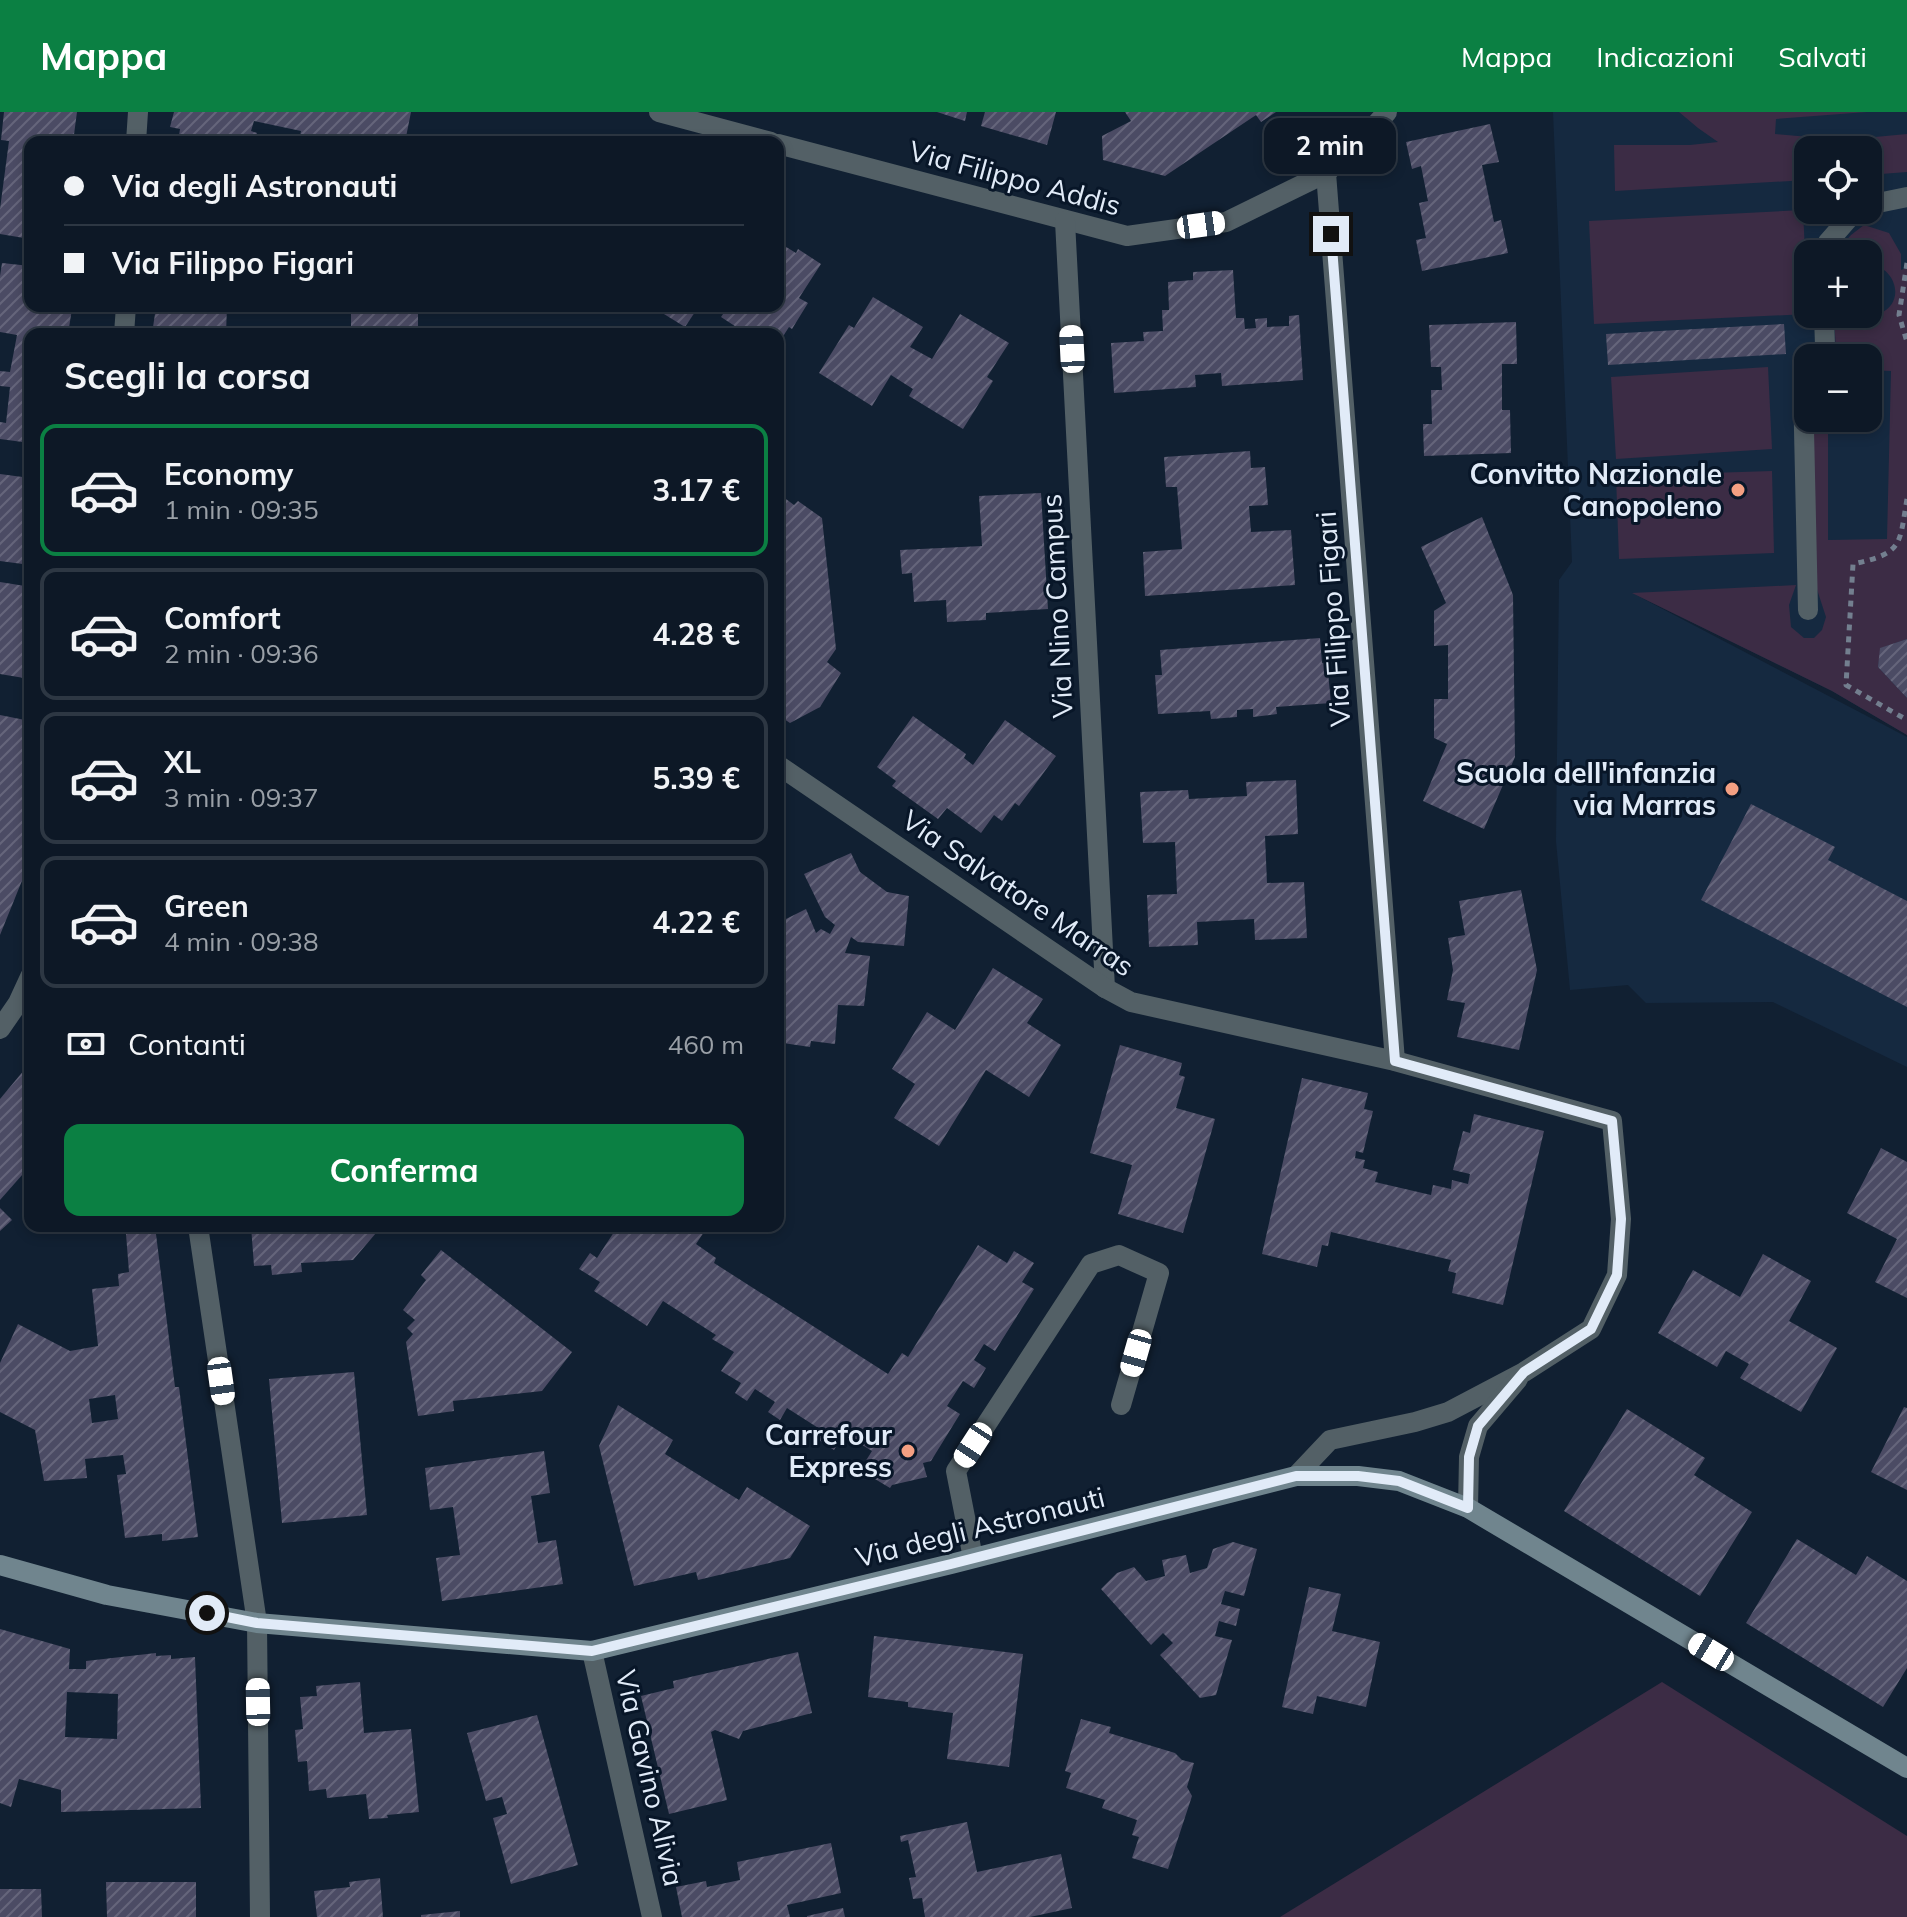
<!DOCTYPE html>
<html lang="it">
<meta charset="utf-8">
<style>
body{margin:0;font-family:Mulish,sans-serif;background:#1b2532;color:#f1f3f6;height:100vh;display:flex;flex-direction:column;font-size:30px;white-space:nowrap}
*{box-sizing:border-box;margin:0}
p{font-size:26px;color:#9aa0a7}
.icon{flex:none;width:44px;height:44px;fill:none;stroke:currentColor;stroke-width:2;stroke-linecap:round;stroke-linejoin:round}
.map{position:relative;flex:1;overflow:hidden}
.sheet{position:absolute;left:24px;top:216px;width:760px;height:904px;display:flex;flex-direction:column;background:#0d1826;border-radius:16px;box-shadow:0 4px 12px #0003,0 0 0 2px #2d3743}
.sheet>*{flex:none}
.top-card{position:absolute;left:24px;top:24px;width:760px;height:176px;border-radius:16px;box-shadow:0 4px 12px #0003,0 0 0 2px #2d3743;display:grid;align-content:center;height:176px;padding:0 40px;background:#0d1826}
.buttons{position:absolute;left:1794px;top:24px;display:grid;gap:16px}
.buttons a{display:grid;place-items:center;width:88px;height:88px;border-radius:16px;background:#0d1826;box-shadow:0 4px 12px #0003,0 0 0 2px #2d3743;font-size:40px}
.end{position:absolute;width:36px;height:36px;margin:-18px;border:10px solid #e1ebf8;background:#111;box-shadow:0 0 0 4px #111}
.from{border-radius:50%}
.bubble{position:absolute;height:56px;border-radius:16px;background:#0d1826;box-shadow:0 4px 12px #0003,0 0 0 2px #2d3743;font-size:26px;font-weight:700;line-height:56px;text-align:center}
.car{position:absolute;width:24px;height:48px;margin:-24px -12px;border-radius:10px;box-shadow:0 0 6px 2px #0007;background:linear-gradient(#fff 24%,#345 0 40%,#fff 0 76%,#345 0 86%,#fff 0)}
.top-card b{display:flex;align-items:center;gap:28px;height:76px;font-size:30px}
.top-card b+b{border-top:2px solid #2d3743}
.top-card i{width:20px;height:20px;background:#f1f3f6}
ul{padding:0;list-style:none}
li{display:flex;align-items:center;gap:24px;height:132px;margin:0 16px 12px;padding:0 24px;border:4px solid #2d3743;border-radius:16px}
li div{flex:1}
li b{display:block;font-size:30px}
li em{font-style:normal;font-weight:700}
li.selected{border-color:#0b8043}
li>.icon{width:72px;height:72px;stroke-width:1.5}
h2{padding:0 40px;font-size:36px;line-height:96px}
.pay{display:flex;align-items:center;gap:20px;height:88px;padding:0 40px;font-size:30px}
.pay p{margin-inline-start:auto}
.action{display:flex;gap:16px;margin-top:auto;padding:16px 40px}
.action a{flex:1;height:92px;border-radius:16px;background:#0b8043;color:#fff;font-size:32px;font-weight:700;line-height:92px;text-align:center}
header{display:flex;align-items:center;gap:48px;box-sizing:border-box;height:112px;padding:0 40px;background:#0b8043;color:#fff}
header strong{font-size:38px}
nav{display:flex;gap:44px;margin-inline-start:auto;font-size:28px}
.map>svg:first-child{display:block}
.built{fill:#152940;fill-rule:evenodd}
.grass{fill:#3c2c45}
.building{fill:url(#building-hatch);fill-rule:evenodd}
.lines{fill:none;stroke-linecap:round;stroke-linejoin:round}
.path{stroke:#737f8f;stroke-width:5;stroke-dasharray:6 6;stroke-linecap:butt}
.service{stroke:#536066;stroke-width:20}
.pedestrian{stroke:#536066;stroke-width:20}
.minor{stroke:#536066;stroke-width:20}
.secondary{stroke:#70858e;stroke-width:20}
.route{stroke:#e1ebf8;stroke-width:10}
.poi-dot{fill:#f39f82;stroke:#081628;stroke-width:3}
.labels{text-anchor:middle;stroke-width:6;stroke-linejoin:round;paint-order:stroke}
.street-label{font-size:28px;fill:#e1ebf8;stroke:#081628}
.poi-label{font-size:28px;font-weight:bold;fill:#e1ebf8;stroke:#081628;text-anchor:end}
</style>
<header>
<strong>Mappa</strong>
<nav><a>Mappa</a><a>Indicazioni</a><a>Salvati</a></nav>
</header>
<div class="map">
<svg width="1907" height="1805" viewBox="0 0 1907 1805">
<defs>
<pattern id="building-hatch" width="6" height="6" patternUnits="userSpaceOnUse" patternTransform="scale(2)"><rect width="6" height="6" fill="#4b4b64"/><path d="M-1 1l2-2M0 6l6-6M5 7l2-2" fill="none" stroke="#65657b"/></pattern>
</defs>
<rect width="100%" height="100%" fill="#112032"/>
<path class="built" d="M1553,0H1907V623L1832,579L1636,483L1907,625V955L1773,890L1646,891L1628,873L1570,878L1556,729L1559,468L1572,450ZM1808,38H1868V98H1808ZM1808,142H1868V202H1808ZM1808,246H1868V306H1808Z"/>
<g class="grass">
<path d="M1679,0H1867L1776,7L1775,22L1843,28L1907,22V60L1868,63V38H1808V68L1615,79L1614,33H1690L1718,30L1698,16Z"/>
<path d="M1803,98L1808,202L1594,212L1589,109Z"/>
<path d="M1864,113L1889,121L1901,142V158L1907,156V527L1881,536L1878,555L1907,586V623L1832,579L1632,481L1796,473L1789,493L1791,515L1804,526H1814L1822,518L1826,505L1810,456L1808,306H1828V428L1887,427L1891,259L1868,258V246H1832L1836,240L1834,202C1846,202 1870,206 1879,202C1907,191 1896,154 1868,152V142H1834L1851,123Z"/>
<path d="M1768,255L1772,337L1616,347L1611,265Z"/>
<path d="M1772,359L1774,441L1619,447L1616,364Z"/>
<path d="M1662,1570L1907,1724V1805H1280Z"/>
</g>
<g class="building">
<path d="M4,0H77L73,30H30V127L0,122V97L9,29L1,28Z"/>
<path d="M174,0H411L405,30H299L301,19L254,9L251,19L257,21L255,30H178L180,17L170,15Z"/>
<path d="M937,0H967L965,9Z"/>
<path d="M985,0H1056L1047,33L981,14Z"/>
<path d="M1125,0H1276L1261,10L1256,3L1165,64L1103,48L1102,24L1131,9Z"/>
<path d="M1490,12L1499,50L1482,53L1494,110L1501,108L1508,141L1422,159L1416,128L1426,126L1419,91L1428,89L1421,54L1412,57L1406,30Z"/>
<path d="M778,130L796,141L798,137L821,152L799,186L808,191L792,217L789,215L778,232V222H747L721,205L726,198L720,194H778Z"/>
<path d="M2,151L30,154V194H57L72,197L68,222H30V331L0,327V310L6,311L10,275L0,274V259L10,260L17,223L0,220V164Z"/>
<path d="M1233,158L1236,206H1244L1245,217L1256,216L1255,207L1267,206V215L1289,214V204L1299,203L1303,268L1222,274L1221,261L1195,263L1196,275L1114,281L1111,231L1144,229L1143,220L1163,219L1162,198H1169L1168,170L1193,168V160Z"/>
<path d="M873,185L923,215L910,235L932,247L960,202L1009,231L987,265L993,269L963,317L909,284L913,277L891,263L872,294L819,261L849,213L854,216Z"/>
<path d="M165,194H227L226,222H152L156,195Z"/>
<rect x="351" y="194" width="67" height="28"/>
<path d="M651,194H699L685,215Z"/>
<path d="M1516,210L1517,252H1502V298H1510L1511,341L1424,344L1423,312H1432L1431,278H1442L1441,255H1431L1429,213Z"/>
<path d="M1784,212L1786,242L1608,253L1606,222Z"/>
<path d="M1250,339L1251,356L1265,355L1268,393L1249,394L1251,420L1291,418L1295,473L1145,484L1143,440L1182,437L1177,375H1166L1164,345Z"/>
<path d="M0,362L30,366V453L0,449Z"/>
<path d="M778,381L794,393L798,389L822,406L836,537L827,550L841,561L820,595L790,611L778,603V599L781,594L778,591Z"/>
<path d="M1041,381L1048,497L986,501V508L947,510L946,488L914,490L912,461L902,462L900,438L982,434L979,384Z"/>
<path d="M1482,405L1513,483L1515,645L1484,717L1423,689L1447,632L1434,626V587H1448V533L1434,534V499L1446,491L1421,435Z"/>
<path d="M0,470L25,474L22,492L30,493V567L0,562Z"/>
<path d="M1320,526L1322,551L1327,550L1331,591L1276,595L1277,602L1253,605V597L1237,598V605L1211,607L1210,599L1158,602L1155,563H1162L1160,538Z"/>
<path d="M1907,527V586L1878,555L1880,536Z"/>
<path d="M0,603L30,609V749L0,823Z"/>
<path d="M913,604L966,642L964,646L973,653L1005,608L1056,644L1019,694L1015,691L1002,709L994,703L981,721L947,696L938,707L892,674L896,669L877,655Z"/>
<path d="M1296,668L1298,722L1265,724L1267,771L1304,770L1307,826L1255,828L1254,807L1197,810L1198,833L1149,835L1147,783L1177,782L1175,730L1143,731L1140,680L1188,678L1189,687L1247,684L1246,670Z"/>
<path d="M1751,692L1835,735L1828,748L1907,789V895L1701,788Z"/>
<path d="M851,741L860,760L887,780L909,784L904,834L858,830L851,825L845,841L870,844L864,894L838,893L835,932L811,929L810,935L783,931L786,907L778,901V811L806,797L816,821L821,817L830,822L835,813L825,805L804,762Z"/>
<path d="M1521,778L1537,858L1519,938L1457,925L1465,891L1447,888L1453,858L1448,826L1465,823L1459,789Z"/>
<path d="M993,856L1043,887L1027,911L1061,933L1029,985L986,958L939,1034L894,1006L915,972L892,957L927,900L955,918Z"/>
<path d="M1120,933L1182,951L1179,963L1185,965L1176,996L1215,1007L1183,1121L1118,1102L1132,1053L1090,1041Z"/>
<path d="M30,951V1054L0,1088V987Z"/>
<path d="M1302,966L1368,981L1364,997L1373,999L1363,1041L1356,1039L1355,1046L1365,1048L1363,1056L1378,1060L1375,1070L1431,1083L1433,1073L1451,1077L1452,1068L1468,1072L1470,1062L1453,1058L1463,1019L1470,1021L1474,1002L1544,1019L1503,1193L1452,1181L1456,1161L1448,1159L1451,1148L1331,1120L1328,1134L1322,1133L1317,1155L1262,1142Z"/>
<path d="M1881,1036L1907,1050V1186L1875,1170L1897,1127L1847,1101Z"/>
<path d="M0,1096L12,1108L0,1119Z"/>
<path d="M92,1114H155L175,1275H179L198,1425L162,1429V1422L125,1426L117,1363L126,1362L123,1343L85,1347L87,1366L44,1369L35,1318L0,1300V1251L18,1212L70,1239L98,1234L92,1177L119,1174L118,1162L129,1160L126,1122L92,1115ZM115,1283L118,1307L92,1311L89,1287Z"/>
<path d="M251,1114H382L353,1148L301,1151L302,1160L272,1163L271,1153L254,1154Z"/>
<path d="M618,1114H708L696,1132L716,1146L714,1151L888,1262L902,1241L908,1245L978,1133L1007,1151L1014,1139L1034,1151L1022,1170L1034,1177L995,1239L984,1232L974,1248L986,1256L974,1276L963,1269L947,1294L960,1302L931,1349L923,1351L927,1365L892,1373L890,1376L860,1358L872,1339L844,1322L834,1338L817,1327L823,1319L787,1296L780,1308L768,1300L775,1290L755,1277L747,1289L735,1281L741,1271L721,1259L734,1240L712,1227L716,1223L663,1189L647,1214L594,1179L600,1170L579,1157L590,1141L597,1146Z"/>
<path d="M441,1138L572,1240L542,1279L453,1289L454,1299L418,1304L406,1230L413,1222L407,1216L415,1208L403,1198L426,1168L421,1163Z"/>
<path d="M1763,1142L1811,1169L1789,1209L1837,1236L1801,1300L1740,1266L1749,1252L1726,1239L1717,1255L1658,1221L1693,1158L1740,1185Z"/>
<path d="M354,1260L367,1403L282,1411L269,1267Z"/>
<path d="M618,1293L673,1328L665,1342L739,1388L747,1375L810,1414L790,1446L698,1468L696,1460L634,1474L599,1334Z"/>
<path d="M1904,1295L1907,1296V1378L1871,1360Z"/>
<path d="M1627,1297L1705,1346L1694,1363L1752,1400L1700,1484L1564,1399Z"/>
<path d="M544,1339L550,1381L531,1384L538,1431L556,1428L563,1472L442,1489L436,1446L460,1443L453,1395L430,1398L425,1356Z"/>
<path d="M1797,1427L1856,1463L1867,1444L1907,1469V1556L1883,1595L1746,1511Z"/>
<path d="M1233,1430L1257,1437L1244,1484L1225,1479L1221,1492L1240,1497L1236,1514L1219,1509L1215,1524L1232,1528L1216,1583L1200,1586L1160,1543L1173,1531L1163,1521L1151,1533L1101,1477L1117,1461L1134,1455L1146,1469L1165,1464L1162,1448L1186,1443L1190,1461L1207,1456L1213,1437Z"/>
<path d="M1309,1475L1341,1482L1332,1519L1380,1530L1366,1595L1317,1584L1313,1602L1282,1595Z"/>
<path d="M0,1517L70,1537L69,1557H86V1549L156,1541V1544L171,1543V1547L195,1545L201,1696L61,1700V1678L19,1667L11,1695L0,1691ZM67,1580L118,1582L117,1627L65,1625Z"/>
<path d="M874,1524L1023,1542L1009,1655L947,1647L953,1601L908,1595V1590L868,1585Z"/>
<path d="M798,1540L812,1601L743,1619L739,1627L715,1618L711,1620L727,1688L669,1702L641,1584L674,1576L673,1569Z"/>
<path d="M360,1570L364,1621L411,1617L419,1700L387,1703L388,1706L369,1707L366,1682L327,1686L326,1677L309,1679L307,1649L298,1650L295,1618L303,1617L300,1585L317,1584L316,1574Z"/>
<path d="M537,1603L578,1753L511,1772L493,1706L507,1702L502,1685L486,1689L467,1621Z"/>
<path d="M1081,1607L1111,1615L1109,1621L1175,1641L1182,1648L1194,1651L1187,1675L1192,1684L1168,1757L1132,1746L1139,1725L1132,1723L1137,1708L1102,1696L1105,1688L1066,1676L1071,1661L1065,1659Z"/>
<path d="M967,1710L977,1760L1061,1742L1072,1796L1030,1805H925L922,1786L913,1787L909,1766L916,1765L908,1728L901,1730L900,1724Z"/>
<path d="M831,1731L841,1781L787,1793L790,1805H682L676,1775L706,1769L707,1775L740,1768L737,1750Z"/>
<path d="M380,1766L383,1805H317L314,1779L350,1775L349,1770Z"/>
<path d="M106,1770H196V1805H107Z"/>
<path d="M0,1777H41L42,1805H0Z"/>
<path d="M843,1796L845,1805H807V1804Z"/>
<path d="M460,1799V1805H421V1803Z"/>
</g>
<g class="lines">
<g class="path">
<path d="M1907,151L1899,203L1907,230"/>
<path d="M1907,387C1899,434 1903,441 1853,452L1846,573L1907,608"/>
</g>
<path class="service" d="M973,1446L956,1359L1091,1152L1119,1143L1159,1161L1121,1293"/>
<g class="pedestrian">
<path d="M1868,93L1907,85"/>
<path d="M1823,142L1828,130L1856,98"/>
<path d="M1818,246L1825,234L1824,202"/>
<path d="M1808,498L1803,273L1808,264"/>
</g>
<g class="minor">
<path d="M659,0L771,30"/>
<path d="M136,30L138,0"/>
<path d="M778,32L1127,124L1226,110L1326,61L1370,19L1387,0"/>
<path d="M1326,61L1395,949"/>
<path d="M1065,109L1105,876"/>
<path d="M124,222L126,194"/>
<path d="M778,653L1105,876L1131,890L1395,949L1612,1009L1621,1107L1617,1163L1591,1217L1524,1260L1448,1300L1415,1310L1330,1328L1296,1364"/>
<path d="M0,917L18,891L30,865"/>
<path d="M198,1114L257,1511L260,1805"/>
<path d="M1468,1396L1469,1345L1478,1314L1518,1267"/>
<path d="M592,1539L652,1805"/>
</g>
<path class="secondary" d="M0,1453L107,1483L257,1511L592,1539L951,1452L1296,1364H1358L1399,1369L1468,1396L1907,1656"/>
</g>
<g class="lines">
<path class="route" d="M207,1501L257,1511L592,1539L951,1452L1296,1364H1358L1399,1369L1468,1396L1469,1345L1478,1314L1524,1260L1591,1217L1617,1163L1621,1107L1612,1009L1395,949L1331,122"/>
</g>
<g class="poi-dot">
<circle cx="1738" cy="378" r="8"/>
<circle cx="1732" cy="677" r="8"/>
<circle cx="908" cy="1339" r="8"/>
</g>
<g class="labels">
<g class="street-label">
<text transform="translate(1015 66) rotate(15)" y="10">Via Filippo Addis</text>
<text transform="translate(1057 494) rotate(-93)" y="10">Via Nino Campus</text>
<text transform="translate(1333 507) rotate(-94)" y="10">Via Filippo Figari</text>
<text transform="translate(1018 781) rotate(34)" y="10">Via Salvatore Marras</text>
<text transform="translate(980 1415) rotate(-14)" y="10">Via degli Astronauti</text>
<text transform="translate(650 1666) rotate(77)" y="10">Via Gavino Alivia</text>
</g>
<g class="poi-label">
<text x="1722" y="372">Convitto Nazionale<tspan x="1722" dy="32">Canopoleno</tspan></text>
<text x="1716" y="671">Scuola dell'infanzia<tspan x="1716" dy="32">via Marras</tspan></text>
<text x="892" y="1333">Carrefour<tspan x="892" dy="32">Express</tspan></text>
</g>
</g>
</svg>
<div class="buttons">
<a><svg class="icon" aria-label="locate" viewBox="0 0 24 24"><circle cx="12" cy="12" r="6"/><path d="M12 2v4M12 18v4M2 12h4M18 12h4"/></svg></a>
<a>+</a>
<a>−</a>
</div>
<i class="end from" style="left:207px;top:1501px"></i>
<i class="end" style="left:1331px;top:122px"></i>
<div class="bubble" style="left:1264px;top:6px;width:132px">2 min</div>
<i class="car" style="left:1201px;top:113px;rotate:82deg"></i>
<i class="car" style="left:1072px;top:237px;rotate:357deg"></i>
<i class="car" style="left:1136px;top:1241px;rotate:196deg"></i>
<i class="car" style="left:221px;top:1269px;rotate:172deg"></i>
<i class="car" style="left:973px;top:1333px;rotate:213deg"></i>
<i class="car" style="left:1711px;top:1540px;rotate:301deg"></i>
<i class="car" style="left:258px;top:1590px;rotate:359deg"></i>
<div class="top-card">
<b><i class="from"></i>Via degli Astronauti</b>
<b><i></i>Via Filippo Figari</b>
</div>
<section class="sheet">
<h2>Scegli la corsa</h2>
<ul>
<li class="selected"><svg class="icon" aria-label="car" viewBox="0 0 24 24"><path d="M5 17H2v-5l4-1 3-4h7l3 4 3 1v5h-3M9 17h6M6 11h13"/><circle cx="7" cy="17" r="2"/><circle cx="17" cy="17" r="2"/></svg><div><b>Economy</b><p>1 min · 09:35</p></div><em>3.17 €</em></li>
<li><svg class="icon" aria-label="car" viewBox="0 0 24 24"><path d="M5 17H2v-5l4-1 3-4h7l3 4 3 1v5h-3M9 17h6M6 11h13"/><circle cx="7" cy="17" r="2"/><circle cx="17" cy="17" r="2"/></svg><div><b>Comfort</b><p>2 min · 09:36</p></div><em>4.28 €</em></li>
<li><svg class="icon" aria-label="car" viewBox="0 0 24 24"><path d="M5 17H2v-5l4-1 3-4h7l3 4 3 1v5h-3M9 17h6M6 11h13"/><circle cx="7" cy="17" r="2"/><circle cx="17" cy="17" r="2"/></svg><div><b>XL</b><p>3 min · 09:37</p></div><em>5.39 €</em></li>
<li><svg class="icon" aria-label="car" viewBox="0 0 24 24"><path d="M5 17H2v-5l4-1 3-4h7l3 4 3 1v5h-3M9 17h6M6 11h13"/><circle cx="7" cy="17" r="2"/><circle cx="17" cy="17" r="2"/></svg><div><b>Green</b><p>4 min · 09:38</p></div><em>4.22 €</em></li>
</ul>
<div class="pay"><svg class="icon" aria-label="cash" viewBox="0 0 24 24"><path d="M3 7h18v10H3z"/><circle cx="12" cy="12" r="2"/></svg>Contanti<p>460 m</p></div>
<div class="action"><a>Conferma</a></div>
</section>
</div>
